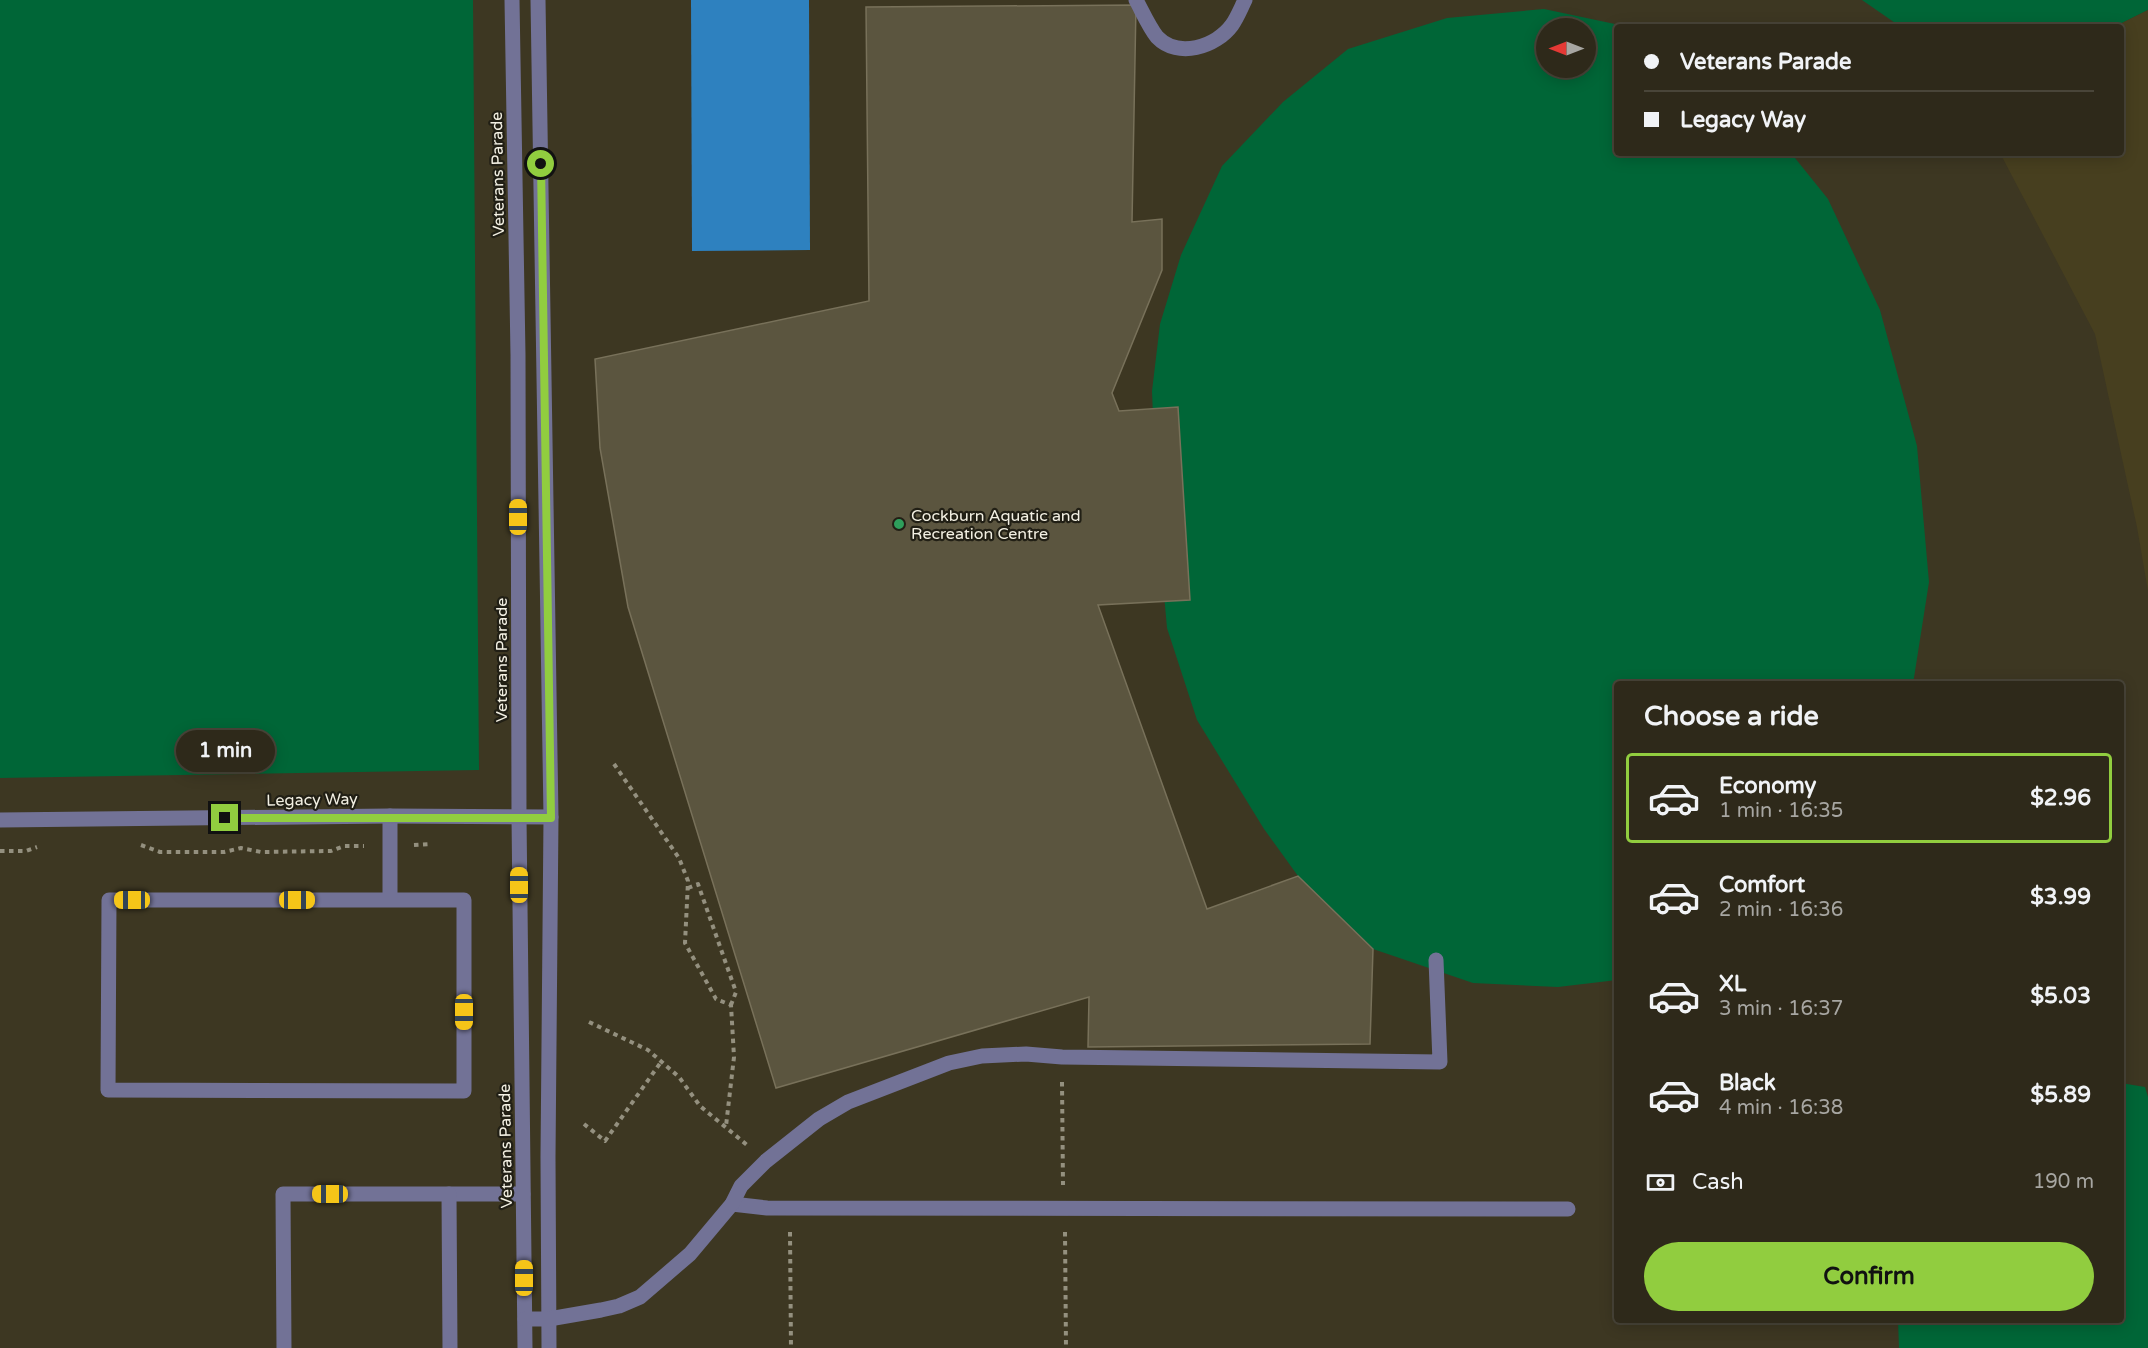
<!DOCTYPE html>
<meta charset="utf-8">
<style>
body{margin:0;font-family:"Varela Round",sans-serif;background:#363123;color:#f1f3f6;height:100vh;display:flex;flex-direction:column;font-size:22px;white-space:nowrap}
*{box-sizing:border-box;margin:0}
p{font-size:20px;color:#a7a6a2}
.icon{flex:none;width:33px;height:33px;fill:none;stroke:currentColor;stroke-width:2;stroke-linecap:round;stroke-linejoin:round}
.map{position:relative;flex:1;overflow:hidden}
.panel{position:absolute;left:1614px;top:681px;width:510px;height:642px;display:flex;flex-direction:column;background:#2e291a;border-radius:6px;box-shadow:0 3px 15px #0003,0 0 0 2px #494539}
.panel>*{flex:none}
.banner{position:absolute;left:1614px;top:24px;width:510px;height:132px;border-radius:6px;box-shadow:0 3px 15px #0003,0 0 0 2px #494539;display:grid;align-content:center;height:132px;padding:0 30px;background:#2e291a}
.needle{width:39px;rotate:270deg}
.buttons{position:absolute;left:1536px;top:18px;display:grid;gap:12px}
.buttons a{display:grid;place-items:center;width:60px;height:60px;border-radius:50%;background:#2e291a;box-shadow:0 3px 15px #0003,0 0 0 2px #494539;font-size:30px}
.end{position:absolute;width:27px;height:27px;margin:-14px;border:8px solid #91cd3f;background:#111;box-shadow:0 0 0 3px #111}
.from{border-radius:50%}
.bubble{position:absolute;height:42px;border-radius:21px;background:#2e291a;box-shadow:0 3px 15px #0003,0 0 0 2px #494539;font-size:20px;font-weight:700;line-height:42px;text-align:center}
.car{position:absolute;width:18px;height:36px;margin:-18px -9px;border-radius:8px;box-shadow:0 0 4px 2px #0007;background:linear-gradient(#f5c518 24%,#345 0 40%,#f5c518 0 76%,#345 0 86%,#f5c518 0)}
.banner b{display:flex;align-items:center;gap:21px;height:57px;font-size:22px}
.banner b+b{border-top:2px solid #494539}
.banner i{width:15px;height:15px;background:#f1f3f6}
ul{padding:0;list-style:none}
li{display:flex;align-items:center;gap:18px;height:90px;margin:0 12px 9px;padding:0 18px;border:3px solid transparent;border-radius:6px}
li div{flex:1}
li b{display:block;font-size:22px}
li em{font-style:normal;font-weight:700}
li.on{border-color:#91cd3f}
li>.icon{width:54px;height:54px;stroke-width:1.5}
h2{padding:0 30px;font-size:27px;line-height:72px}
.pay{display:flex;align-items:center;gap:15px;height:66px;padding:0 30px;font-size:22px}
.pay p{margin-inline-start:auto}
.primary-button{display:flex;gap:12px;margin-top:auto;padding:12px 30px}
.primary-button a{flex:1;height:69px;border-radius:36px;background:#91cd3f;color:#111;font-size:24px;font-weight:700;line-height:69px;text-align:center}
.map>svg:first-child{display:block}
.green{fill:#006637;fill-rule:evenodd}
.sand{fill:#473f1f}
.water{fill:#2e81bf}
.building{fill:#5b553f;stroke:#78715a;stroke-width:1.5}
.lines{fill:none;stroke-linecap:round;stroke-linejoin:round}
.path{stroke:#94907f;stroke-width:4;stroke-dasharray:4.5 4.5;stroke-linecap:butt}
.service{stroke:#727296;stroke-width:15}
.minor{stroke:#727296;stroke-width:15}
.route{stroke:#91cd3f;stroke-width:8}
.leisure-dot{fill:#2e9e5b;stroke:#211f15;stroke-width:2}
.labels{text-anchor:middle;stroke-width:4.5;stroke-linejoin:round;paint-order:stroke}
.street-label{font-size:16px;fill:#f3f0e3;stroke:#211f15}
.poi-label{font-size:16px;fill:#f3f0e3;stroke:#211f15;text-anchor:start}
</style>
<div class="map">
<svg width="2148" height="1348" viewBox="0 0 2148 1348">
<rect width="100%" height="100%" fill="#3d3722"/>
<g class="green">
<path d="M0,0H473L479,770L0,778Z"/>
<path d="M1862,0H2148V10L2114,27H1901Z"/>
<path d="M1544,9L1629,27H1617V153H1791L1828,199L1880,310L1917,446L1929,582L1913,684H1617V980L1558,987L1473,983L1373,949L1298,876L1264,829L1197,720L1167,628L1157,516L1152,391L1160,324L1181,255L1222,166L1283,102L1348,49L1447,18ZM1546,28H1586V68H1546Z"/>
<path d="M2121,1083L2145,1087L2148,1097V1348H1899L1898,1320H2121Z"/>
</g>
<path class="sand" d="M2148,10V591L2137,527L2095,334L2000,153H2121V27H2114Z"/>
<path class="water" d="M691,0H809L810,250L692,251Z"/>
<path class="building" d="M1136,5L1132,222L1162,219V270L1112,393L1119,411L1178,407L1190,600L1098,605L1207,909L1298,876L1373,949L1370,1044L1088,1047L1089,997L776,1088L628,607L600,448L595,359L869,301L866,7Z"/>
<g class="lines">
<g class="path">
<path d="M614,764L679,858L688,881L685,943L716,999L731,1005L734,1057L726,1126"/>
<path d="M141,845L160,852H224L241,848L261,852L331,851L344,846H364"/>
<path d="M414,845L430,844"/>
<path d="M0,851H26L37,847"/>
<path d="M688,888L698,884L736,992L731,1005"/>
<path d="M589,1022L648,1050L679,1077L700,1106L747,1145"/>
<path d="M1062,1082L1063,1185"/>
<path d="M584,1124L605,1141L661,1062"/>
<path d="M790,1232L791,1348"/>
<path d="M1065,1232L1066,1348"/>
</g>
<g class="service">
<path d="M1136,0C1142,11 1149,27 1157,37C1178,59 1216,47 1232,25C1237,18 1241,8 1245,0"/>
<path d="M390,816V900H109L108,1090L464,1091V900H390"/>
<path d="M449,1194H523"/>
<path d="M732,1204L767,1208L1568,1209"/>
<path d="M284,1348L283,1194H449L450,1348"/>
</g>
<g class="minor">
<path d="M512,0L518,355L519,817L525,1348"/>
<path d="M538,0L551,817L548,1157L549,1348"/>
<path d="M0,820L390,816L551,817"/>
<path d="M525,1319H549L601,1310L619,1306L640,1297L690,1254L732,1204L741,1186L766,1161L819,1119L848,1102L949,1063L982,1056L1026,1054L1062,1057L1440,1062L1436,960"/>
</g>
</g>
<g class="lines">
<path class="route" d="M225,818H551L541,164"/>
</g>
<circle class="leisure-dot" cx="899" cy="524" r="6"/>
<g class="labels">
<g class="street-label">
<text transform="translate(497 174) rotate(-91)" y="6">Veterans Parade</text>
<text transform="translate(501 660) rotate(-90)" y="6">Veterans Parade</text>
<text transform="translate(312 799) rotate(-1)" y="6">Legacy Way</text>
<text transform="translate(505 1146) rotate(-91)" y="6">Veterans Parade</text>
</g>
<g class="poi-label">
<text x="911" y="521">Cockburn Aquatic and<tspan x="911" dy="18">Recreation Centre</tspan></text>
</g>
</g>
</svg>
<div class="buttons">
<a><svg class="needle" viewBox="-14 -14 28 28"><path d="M0-13l5 13h-10z" fill="#e53935"/><path d="M0 13l5-13h-10z" fill="#a7a6a2"/></svg></a>
</div>
<i class="end from" style="left:541px;top:164px"></i>
<i class="end" style="left:225px;top:818px"></i>
<div class="bubble" style="left:176px;top:730px;width:99px">1 min</div>
<i class="car" style="left:518px;top:517px;rotate:0deg"></i>
<i class="car" style="left:519px;top:885px;rotate:0deg"></i>
<i class="car" style="left:132px;top:900px;rotate:270deg"></i>
<i class="car" style="left:297px;top:900px;rotate:90deg"></i>
<i class="car" style="left:464px;top:1012px;rotate:180deg"></i>
<i class="car" style="left:330px;top:1194px;rotate:270deg"></i>
<i class="car" style="left:524px;top:1278px;rotate:0deg"></i>
<div class="banner">
<b><i class="from"></i>Veterans Parade</b>
<b><i></i>Legacy Way</b>
</div>
<section class="panel">
<h2>Choose a ride</h2>
<ul>
<li class="on"><svg class="icon" aria-label="car" viewBox="0 0 24 24"><path d="M5 17H2v-5l4-1 3-4h7l3 4 3 1v5h-3M9 17h6M6 11h13"/><circle cx="7" cy="17" r="2"/><circle cx="17" cy="17" r="2"/></svg><div><b>Economy</b><p>1 min · 16:35</p></div><em>$2.96</em></li>
<li><svg class="icon" aria-label="car" viewBox="0 0 24 24"><path d="M5 17H2v-5l4-1 3-4h7l3 4 3 1v5h-3M9 17h6M6 11h13"/><circle cx="7" cy="17" r="2"/><circle cx="17" cy="17" r="2"/></svg><div><b>Comfort</b><p>2 min · 16:36</p></div><em>$3.99</em></li>
<li><svg class="icon" aria-label="car" viewBox="0 0 24 24"><path d="M5 17H2v-5l4-1 3-4h7l3 4 3 1v5h-3M9 17h6M6 11h13"/><circle cx="7" cy="17" r="2"/><circle cx="17" cy="17" r="2"/></svg><div><b>XL</b><p>3 min · 16:37</p></div><em>$5.03</em></li>
<li><svg class="icon" aria-label="car" viewBox="0 0 24 24"><path d="M5 17H2v-5l4-1 3-4h7l3 4 3 1v5h-3M9 17h6M6 11h13"/><circle cx="7" cy="17" r="2"/><circle cx="17" cy="17" r="2"/></svg><div><b>Black</b><p>4 min · 16:38</p></div><em>$5.89</em></li>
</ul>
<div class="pay"><svg class="icon" aria-label="cash" viewBox="0 0 24 24"><path d="M3 7h18v10H3z"/><circle cx="12" cy="12" r="2"/></svg>Cash<p>190 m</p></div>
<div class="primary-button"><a>Confirm</a></div>
</section>
</div>
